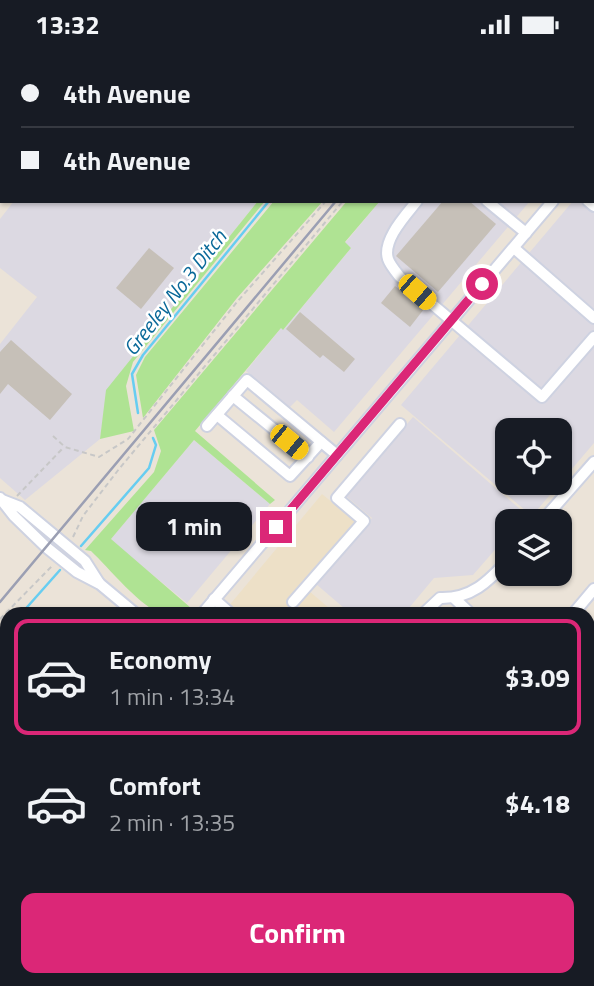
<!DOCTYPE html>
<meta charset="utf-8">
<style>
body{margin:0;font-family:"Titillium Web",sans-serif;background:#242831;color:#f1f3f6;height:100vh;display:flex;flex-direction:column;font-size:26px;white-space:nowrap}
*{box-sizing:border-box;margin:0}
p{font-size:23px;color:#9ea1a6}
.icon{flex:none;width:38px;height:38px;fill:none;stroke:currentColor;stroke-width:2;stroke-linecap:round;stroke-linejoin:round}
.map{position:relative;flex:1;overflow:hidden}
.panel{position:absolute;left:0px;top:558px;width:595px;height:380px;display:flex;flex-direction:column;background:#171b24;border-radius:21px 21px 0 0;box-shadow:0 2px 5px #0004}
.panel>*{flex:none}
.banner{position:absolute;left:0px;top:0px;width:595px;height:154px;box-shadow:0 2px 5px #0004;display:grid;align-content:center;height:154px;padding:0 21px;background:#171b24}
.fabs{position:absolute;left:495px;top:369px;display:grid;gap:14px}
.fabs a{display:grid;place-items:center;width:77px;height:77px;border-radius:14px;background:#171b24;box-shadow:0 2px 5px #0004;font-size:35px}
.end{position:absolute;width:32px;height:32px;margin:-16px;border:9px solid #db2777;background:#fff;box-shadow:0 0 0 4px #fff}
.from{border-radius:50%}
.bubble{position:absolute;height:49px;border-radius:14px;background:#171b24;box-shadow:0 2px 5px #0004;font-size:23px;font-weight:700;line-height:49px;text-align:center}
.car{position:absolute;width:21px;height:42px;margin:-21px -10px;border-radius:9px;box-shadow:0 0 5px 2px #0007;background:linear-gradient(#f5c518 24%,#345 0 40%,#f5c518 0 76%,#345 0 86%,#f5c518 0)}
.banner b{display:flex;align-items:center;gap:24px;height:66px;font-size:26px}
.banner b+b{border-top:2px solid #363941}
.banner i{width:18px;height:18px;background:#f1f3f6}
ul{padding:12px 0 0;list-style:none}
li{display:flex;align-items:center;gap:21px;height:116px;margin:0 14px 10px;padding:0 7px;border:4px solid transparent;border-radius:14px}
li div{flex:1}
li b{display:block;font-size:26px}
li em{font-style:normal;font-weight:700}
li.current{border-color:#db2777}
li>.icon{width:63px;height:63px;stroke-width:1.5}
.cta{display:flex;gap:14px;margin-top:auto;padding:14px 21px}
.cta a{flex:1;height:80px;border-radius:14px;background:#db2777;color:#fff;font-size:28px;font-weight:700;line-height:80px;text-align:center}
.status{display:flex;justify-content:space-between;align-items:center;height:49px;padding:0 35px;background:#171b24;direction:ltr}
.status svg{height:19px;fill:currentColor}
.map>svg:first-child{display:block}
.industrial{fill:#dcd9e2}
.education{fill:#ede0c7}
.green{fill:#afe393}
.lines{fill:none;stroke-linecap:round;stroke-linejoin:round}
.stream{stroke:#67cdf1;stroke-width:2.5}
.building{fill:#c6c0b8}
.minor-casing{stroke:#ced2e1;stroke-width:14}
.path{stroke:#c7c7c7;stroke-width:2;stroke-dasharray:5 3.5;stroke-linecap:butt}
.minor{stroke:#fff;stroke-width:10}
.rail{stroke:#9b9fb3;stroke-width:2.5}
.route{stroke:#db2777;stroke-width:9}
.labels{text-anchor:middle;stroke-width:5;stroke-linejoin:round;paint-order:stroke}
.water-label{font-size:21px;font-style:italic;fill:#0a6999;stroke:#fff}
</style>
<div class="status"><b>13:32</b><svg viewBox="0 0 49 12"><path d="M0 12V9h3v3zM5 12V6h3v6zM10 12V3h3v9zM15 12V0h3v12zM26 1h20v11H26zM47 4h2v5h-2z"/></svg></div>
<div class="map">
<svg width="594" height="937" viewBox="0 0 594 937">
<rect width="100%" height="100%" fill="#ebe3d8"/>
<g class="industrial">
<path d="M36,0H381L35,2Z"/>
<path d="M491,0H594V78L593,2H490Z"/>
<path d="M594,128V394L560,434V382H508V434H560L532,467L401,356L573,152H593Z"/>
<path d="M14,152H258L107,341L100,390L25,451L0,429V295L37,248L0,219V170Z"/>
<path d="M380,152H530L334,383L297,351L289,359L246,322L281,279L284,280L351,199L345,194Z"/>
<path d="M413,368L527,466L521,472H508L507,487L473,526L434,529L404,565H351L316,535L372,469L346,447Z"/>
<path d="M194,391L270,455L187,554L110,491Z"/>
</g>
<path class="education" d="M322,445L356,473L302,536L336,565H222Z"/>
<g class="green">
<path d="M258,152H265L133,313L126,337L134,382L100,390L106,341Z"/>
<path d="M274,152H323L237,249L143,369L136,326L145,308Z"/>
<path d="M347,152H380L345,193L351,199L283,281L281,279L195,382L275,451L270,455L194,391L111,490L191,559L185,565C178,565 170,567 163,565C143,561 107,517 91,502L85,501L154,423L161,402L154,381Z"/>
</g>
<g class="lines">
<g class="stream">
<path d="M393,2L394,0"/>
<path d="M138,364L132,325L143,306L269,152"/>
<path d="M81,497L149,419L156,396L153,389"/>
<path d="M21,565L60,521"/>
<path d="M0,589L7,581"/>
</g>
</g>
<g class="building">
<path d="M443,152H469L496,175L438,243L396,207Z"/>
<path d="M149,199L174,219L141,260L116,239Z"/>
<path d="M395,237L424,260L410,278L381,254Z"/>
<path d="M300,263L355,310L344,323L323,306L320,309L286,280Z"/>
<path d="M11,291L72,345L50,371L8,335L0,345V303Z"/>
</g>
<g class="lines">
<g class="minor-casing">
<g id="minor">
<path d="M32,0L34,2"/>
<path d="M23,2L24,0"/>
<path d="M0,30L2,28"/>
<path d="M0,59L2,61"/>
<path d="M593,105L594,104"/>
<path d="M417,152C406,166 382,191 388,210C390,216 396,223 400,228L542,348L594,288"/>
<path d="M487,152L526,184"/>
<path d="M588,152L594,157"/>
<path d="M514,199L594,269"/>
<path d="M233,347L308,408"/>
<path d="M217,366L290,427L321,393"/>
<path d="M207,377L247,331L337,406"/>
<path d="M0,449L14,467L46,498L77,523L100,535L136,565"/>
<path d="M2,451L20,458L85,512L99,534"/>
<path d="M542,472L594,413"/>
<path d="M454,549L471,565"/>
<path d="M214,550L231,565"/>
<path d="M293,553L364,472L337,449L400,375"/>
<path d="M202,565L553,152"/>
<path d="M423,565L440,549C471,550 488,533 508,511"/>
<path d="M573,565L594,540"/>
<path d="M588,670L594,675"/>
<path d="M588,714L594,707"/>
<path d="M0,758L7,750"/>
<path d="M0,804L7,810"/>
<path d="M0,894L7,886"/>
<path d="M148,931L155,937"/>
<path d="M564,931L571,937"/>
<path d="M107,937L112,931"/>
<path d="M254,937L259,931"/>
<path d="M397,937L402,931"/>
<path d="M546,937L551,931"/>
</g>
</g>
<g class="path">
<path d="M453,2L455,0"/>
<path d="M472,2L473,0"/>
<path d="M53,387L65,398L99,408L128,390L237,253L326,152"/>
<path d="M17,447L64,398"/>
<path d="M73,488L83,467L119,420L343,152"/>
<path d="M0,570L53,516"/>
</g>
<use href="#minor" class="minor"/>
<g class="rail">
<path d="M462,2L464,0"/>
<path d="M0,553L336,152"/>
</g>
</g>
<g class="lines">
<path class="route" d="M276,478L482,235"/>
</g>
<g class="labels">
<g class="water-label">
<text transform="translate(175 244) rotate(-52)" y="7">Greeley No.3 Ditch</text>
</g>
</g>
</svg>
<div class="fabs">
<a><svg class="icon" aria-label="locate" viewBox="0 0 24 24"><circle cx="12" cy="12" r="6"/><path d="M12 2v4M12 18v4M2 12h4M18 12h4"/></svg></a>
<a><svg class="icon" aria-label="layers" viewBox="0 0 24 24"><path d="M12 4l9 5-9 5-9-5zM3 14l9 5 9-5"/></svg></a>
</div>
<i class="end from" style="left:482px;top:235px"></i>
<i class="end" style="left:276px;top:478px"></i>
<div class="bubble" style="left:136px;top:453px;width:116px">1 min</div>
<i class="car" style="left:417px;top:243px;rotate:131deg"></i>
<i class="car" style="left:289px;top:393px;rotate:129deg"></i>
<div class="banner">
<b><i class="from"></i>4th Avenue</b>
<b><i></i>4th Avenue</b>
</div>
<section class="panel">
<ul>
<li class="current"><svg class="icon" aria-label="car" viewBox="0 0 24 24"><path d="M5 17H2v-5l4-1 3-4h7l3 4 3 1v5h-3M9 17h6M6 11h13"/><circle cx="7" cy="17" r="2"/><circle cx="17" cy="17" r="2"/></svg><div><b>Economy</b><p>1 min · 13:34</p></div><em>$3.09</em></li>
<li><svg class="icon" aria-label="car" viewBox="0 0 24 24"><path d="M5 17H2v-5l4-1 3-4h7l3 4 3 1v5h-3M9 17h6M6 11h13"/><circle cx="7" cy="17" r="2"/><circle cx="17" cy="17" r="2"/></svg><div><b>Comfort</b><p>2 min · 13:35</p></div><em>$4.18</em></li>
</ul>
<div class="cta"><a>Confirm</a></div>
</section>
</div>
